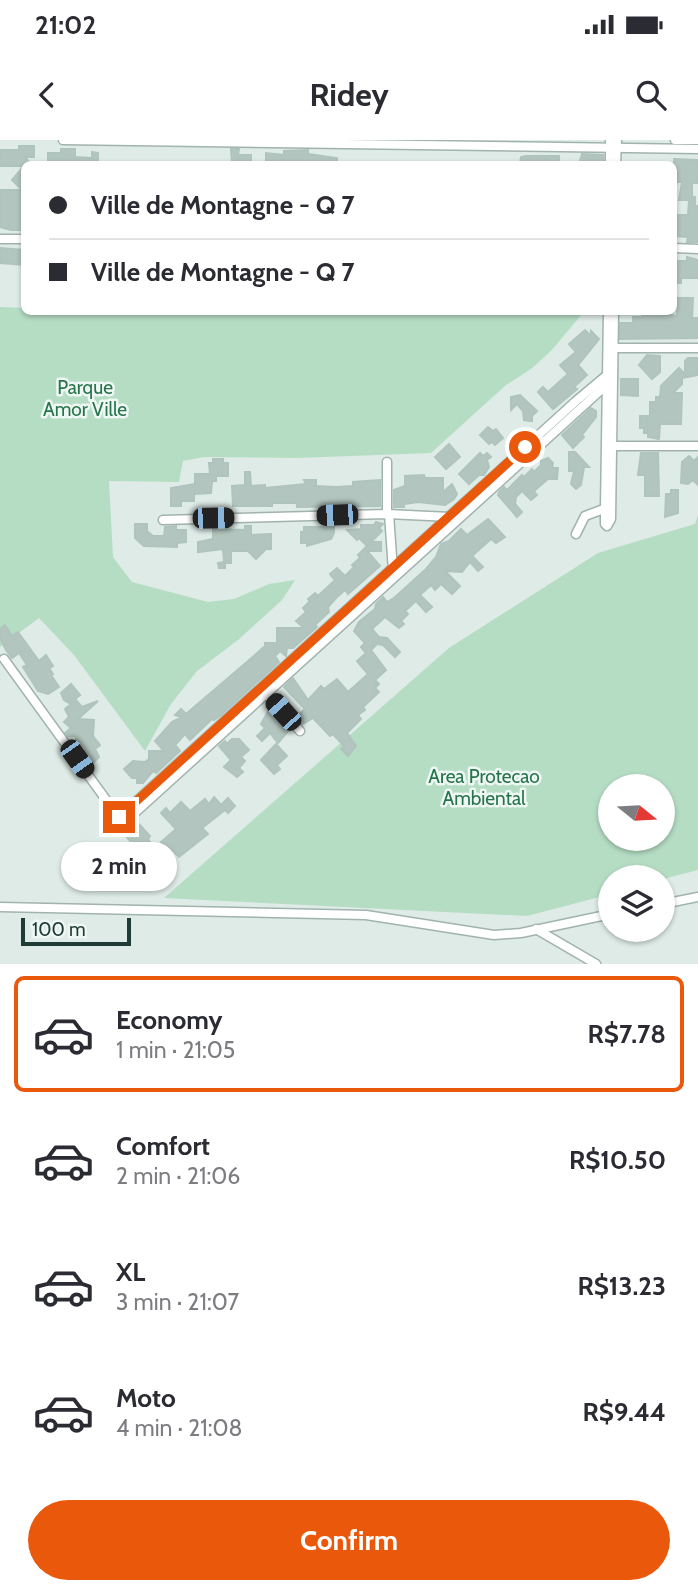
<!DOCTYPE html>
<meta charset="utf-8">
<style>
body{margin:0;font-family:Cabin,sans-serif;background:#f2f2f3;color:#2b2b33;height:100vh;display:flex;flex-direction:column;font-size:26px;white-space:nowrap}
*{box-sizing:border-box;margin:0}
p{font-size:23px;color:#7c7c81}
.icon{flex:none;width:38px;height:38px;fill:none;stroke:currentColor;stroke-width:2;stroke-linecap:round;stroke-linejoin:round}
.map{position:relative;height:824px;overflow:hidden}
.sheet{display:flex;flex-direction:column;background:#fff;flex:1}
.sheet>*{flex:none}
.guide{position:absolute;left:21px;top:21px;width:656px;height:154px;border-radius:10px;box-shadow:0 2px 5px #0004;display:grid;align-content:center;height:154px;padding:0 28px;background:#fff}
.needle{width:46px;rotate:108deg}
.buttons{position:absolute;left:598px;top:634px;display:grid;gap:14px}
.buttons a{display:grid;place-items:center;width:77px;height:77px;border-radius:50%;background:#fff;box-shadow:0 2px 5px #0004;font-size:35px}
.scale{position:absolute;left:21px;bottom:18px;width:110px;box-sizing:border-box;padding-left:7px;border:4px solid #1f3b36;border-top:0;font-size:19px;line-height:24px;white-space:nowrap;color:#1f3b36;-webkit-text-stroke:5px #eef7f3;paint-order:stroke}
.end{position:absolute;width:32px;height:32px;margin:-16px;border:9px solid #ea580c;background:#fff;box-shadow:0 0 0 4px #fff}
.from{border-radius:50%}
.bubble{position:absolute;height:49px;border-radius:24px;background:#fff;box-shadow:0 2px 5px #0004;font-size:23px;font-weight:700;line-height:49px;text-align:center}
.car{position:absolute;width:21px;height:42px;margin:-21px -10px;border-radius:9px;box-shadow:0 0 5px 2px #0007;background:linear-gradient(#222 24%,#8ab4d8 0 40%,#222 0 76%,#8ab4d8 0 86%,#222 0)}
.guide b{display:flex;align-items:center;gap:24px;height:66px;font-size:26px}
.guide b+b{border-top:2px solid #e1e1e2}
.guide i{width:18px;height:18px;background:#2b2b33}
ul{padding:12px 0 0;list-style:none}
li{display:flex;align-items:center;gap:21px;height:116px;margin:0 14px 10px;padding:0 14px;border:4px solid transparent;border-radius:10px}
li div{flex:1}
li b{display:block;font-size:26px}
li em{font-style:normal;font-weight:700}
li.on{border-color:#ea580c}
li>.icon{width:63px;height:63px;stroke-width:1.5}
.primary-button{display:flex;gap:14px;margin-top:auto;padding:14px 28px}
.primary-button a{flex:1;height:80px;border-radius:42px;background:#ea580c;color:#fff;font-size:28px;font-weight:700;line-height:80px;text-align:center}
.status{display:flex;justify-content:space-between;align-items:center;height:49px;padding:0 35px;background:#fff;direction:ltr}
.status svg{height:19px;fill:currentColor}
header{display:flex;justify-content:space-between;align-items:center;height:91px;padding:0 28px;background:#fff;font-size:32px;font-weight:700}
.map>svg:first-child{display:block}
.green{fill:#b5ddc4;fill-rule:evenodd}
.building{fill:#b3c5bf;stroke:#b0c4be;stroke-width:2}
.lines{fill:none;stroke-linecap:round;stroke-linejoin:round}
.minor-casing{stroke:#a1b3ae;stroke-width:11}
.minor{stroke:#fff;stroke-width:8}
.route{stroke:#ea580c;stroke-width:9}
.labels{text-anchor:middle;stroke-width:5;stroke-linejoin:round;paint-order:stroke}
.park-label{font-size:19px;fill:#27744c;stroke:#eef7f3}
</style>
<div class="status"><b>21:02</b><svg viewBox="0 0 49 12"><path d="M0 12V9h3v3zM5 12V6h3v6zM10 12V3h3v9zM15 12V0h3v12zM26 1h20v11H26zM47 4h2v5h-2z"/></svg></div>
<header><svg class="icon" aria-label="back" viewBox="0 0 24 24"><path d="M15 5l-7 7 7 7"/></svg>Ridey<svg class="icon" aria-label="search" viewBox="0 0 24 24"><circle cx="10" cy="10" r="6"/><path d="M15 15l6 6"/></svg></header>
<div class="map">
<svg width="698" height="824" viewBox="0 0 698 824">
<rect width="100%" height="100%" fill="#deebe6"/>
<g class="green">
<path d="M0,167L24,168V172L107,174L113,172H581L582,174L551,211L531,229L506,245L431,313L297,318L204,317L183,321L179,342L109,341L113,417L132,442L208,462L234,459L269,444L295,440L282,460L238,500L197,531L171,564L145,611L74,515L39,478L0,507Z"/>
<path d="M698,375V730L663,739V737H611V754L527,776L164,758L449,508L598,413L695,384ZM611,646H663V698H611Z"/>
</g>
<g class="building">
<path d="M19,6H34V17H25L31,24H24V90H11L0,87L1,50H22L12,40L24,26H0V10H19Z"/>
<path d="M61,9H75V17L92,18V12L98,13V24H48V13H61Z"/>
<path d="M231,9H239L238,15H251V24H232Z"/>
<path d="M308,10V14L337,18V24H266V13L284,15V11Z"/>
<path d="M582,14L603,15L604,24H579Z"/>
<path d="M526,16H559V24H520L521,17Z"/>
<path d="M674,19L698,20V43H692V57H695V66H698V102H687L688,97L674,96V75H688L689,60H679L682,42H674Z"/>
<path d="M0,108L24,110V125L0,123Z"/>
<path d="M687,117L698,120V138H681V143H675L674,121H687Z"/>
<path d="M678,158H693L692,178H698V198L620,199V183H633V177H642V174H648V172L677,176Z"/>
<path d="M585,190L591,196V191L599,199L578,225L587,235L574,247L577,249L553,269L538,252L543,247L548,252L568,234L560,225L576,212L569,204Z"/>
<path d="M647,215L660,216V232L652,239L639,225Z"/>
<path d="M688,218H698V235L682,238V244L673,253H682L681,284H660L659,299L648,297V293H644V288H640V276H650V262H656V257H660L661,246L679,228L685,234V221Z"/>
<path d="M621,239H638V256L621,255Z"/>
<path d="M520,255L537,271L532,276V281L524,280L523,271L517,264L511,270V257Z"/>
<path d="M591,268L596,271V277L582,295L584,297L573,308L562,295Z"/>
<path d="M488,287L493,291L496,289L503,298L495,305L492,302L489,304L480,295Z"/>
<path d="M449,304L460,317L446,329L435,317Z"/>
<path d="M569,312H575L589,327H584L581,345L576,349L571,344L574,331H569Z"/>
<path d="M480,313L483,316L487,313L491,317L487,320L489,327L484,335H479L469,344L459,334Z"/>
<path d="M641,313H658L659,356H645V335H638Z"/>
<path d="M689,316L694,321L698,317V345L693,340L688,344L681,343L682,322Z"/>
<path d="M548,318L553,323L552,328H558L557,339H548L534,351L537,355L531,360L522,351L516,357L515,364L522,372L517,377L498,355L499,352L504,347L507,350L522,335L524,337L532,329L534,332L541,325V321Z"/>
<path d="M213,319H223V323H228V336H216V341H212L211,353L194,354V361H181V366H171V348L195,344V334H210L209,323H213Z"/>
<path d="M245,332H250L251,346L265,345V348L306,344L304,340H316V346L336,347L353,346V342L380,340V366L297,367V363H272V366H233L232,346L245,345Z"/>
<path d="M424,335L425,338H443V352L452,344L457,354L454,359L445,365L418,362L404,364V367H394V350L405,346V336Z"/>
<path d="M671,350H678V373L665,377L666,354H671Z"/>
<path d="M488,379L505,397L496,403L491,399L472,416L483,427L478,431L470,422L462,432L445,431L460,446L452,454L441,444L435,450L431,445L420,455L432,467L426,472L416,461L405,471L408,474L401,481L404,484L399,488L385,477L372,489L379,497L387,498L400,512L395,517L383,505L377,504L371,510L386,530L375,540L379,544L375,548L379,552L363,567L365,570L358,575L361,579L347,593L356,606L348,616L341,609L344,606L333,594L330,596L313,578L303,584L296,577L305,569L284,547L293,538L308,560L321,546L324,549L337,539L348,552L368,534L357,521L366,513L361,507L365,503L354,491L359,482L375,469L376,464L383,457L387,462L394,458L426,429L436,417L441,404L449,401L461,389L467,395Z"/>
<path d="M376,382L383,384L379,388L382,391L371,402H381V411H367L380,426L348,454L345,450L337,457L328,467L329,472L315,485L317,487L293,508H287L286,516L280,511L275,516L279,522L221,575L214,580L212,579L190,600L185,594L175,605L180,611L156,633L153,631L143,643H137V638H132L124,629L133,621L145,622L149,619V611H164L155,601L172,582L182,577L175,575L181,569L186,574L255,515L265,506V503H277V488H304L296,481L306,472L303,468L310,461L308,459L315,453L318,456L335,440L330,434L337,428L345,436L354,427L352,425L360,418L358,415L367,406L359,398L357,400L347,390L361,389V385H374Z"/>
<path d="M135,384H147V391L153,396H164L165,387L176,386V390H186V402L177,403V407L144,406L135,398Z"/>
<path d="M245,386H251V395L271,394V409H266L256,419L248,411H231V423H225V428H219L218,423L224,422L223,409L198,412V402L213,399V389L245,390Z"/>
<path d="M304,387H334V393L331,399L307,406V403H301V392H304Z"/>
<path d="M5,485L12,496L18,492L39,521L46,515L53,526L49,528L53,534L51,535L59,547L48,554L38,551L23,527L27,525L19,513L12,518L6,510L0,498V489Z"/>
<path d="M71,544L80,555L75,559L82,567L98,561L78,579L94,580L93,596L100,605L95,609L99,617L92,624L83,612L86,610L79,601H76V596H68L65,593L71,588L64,582L69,577L65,569L71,564L64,560L61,553Z"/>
<path d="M269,570L289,590L278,603L270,593L262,601L257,596L265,588L261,584Z"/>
<path d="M232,599H239L249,610L241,617L245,621L239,628L243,632L237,637L224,627L231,620L219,606L225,601L227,604Z"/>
<path d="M276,604L287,616L277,625L280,629L274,634L261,620Z"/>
<path d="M214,657L221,665L228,658L235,666L228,673L225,670L202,688L208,694L179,717L169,707L168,710L161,702L176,689L161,673L166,668L170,673L181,662L190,671L205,659L209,664Z"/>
<path d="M137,682L150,696L148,699L150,702L137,714L129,707L133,704L124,694Z"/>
</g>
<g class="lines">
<g class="minor-casing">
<g id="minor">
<path d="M63,0L698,9"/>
<path d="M675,0H698"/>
<path d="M610,24V0"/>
<path d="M616,24L617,0"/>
<path d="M0,99H24"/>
<path d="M674,108L698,109"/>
<path d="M608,172L605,368V384L607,386L611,379L614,172"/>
<path d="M610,208H698"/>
<path d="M609,306H698"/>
<path d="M387,374V322"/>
<path d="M389,374L393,431"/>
<path d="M163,380L387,374L450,377"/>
<path d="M576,394L585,376L609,367"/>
<path d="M4,519L120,679L126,681L613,239"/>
<path d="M265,553L300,591"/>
<path d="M119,677L576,261L613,230"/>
<path d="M663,764L698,757"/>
<path d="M0,767L366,775L494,795L521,793L611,774"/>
<path d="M536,789L596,824"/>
</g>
</g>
<use href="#minor" class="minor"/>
</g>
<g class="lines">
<path class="route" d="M119,677L525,307"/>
</g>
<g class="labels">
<g class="park-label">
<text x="85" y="254">Parque<tspan x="85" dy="22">Amor Ville</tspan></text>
<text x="484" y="643">Area Protecao<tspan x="484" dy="22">Ambiental</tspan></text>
</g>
</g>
</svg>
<div class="buttons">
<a><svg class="needle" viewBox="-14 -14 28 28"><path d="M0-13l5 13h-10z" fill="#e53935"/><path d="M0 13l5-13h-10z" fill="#7c7c81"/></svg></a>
<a><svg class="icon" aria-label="layers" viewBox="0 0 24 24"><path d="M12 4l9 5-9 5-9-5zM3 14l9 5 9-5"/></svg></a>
</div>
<div class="scale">100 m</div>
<i class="end from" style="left:525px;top:307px"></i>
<i class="end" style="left:119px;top:677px"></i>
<div class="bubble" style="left:61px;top:702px;width:116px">2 min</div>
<i class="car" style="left:337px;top:375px;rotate:268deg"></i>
<i class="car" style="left:213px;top:378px;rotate:89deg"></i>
<i class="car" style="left:283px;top:572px;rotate:318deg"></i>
<i class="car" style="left:77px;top:619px;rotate:145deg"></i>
<div class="guide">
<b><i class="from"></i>Ville de Montagne - Q 7</b>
<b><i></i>Ville de Montagne - Q 7</b>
</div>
</div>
<section class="sheet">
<ul>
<li class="on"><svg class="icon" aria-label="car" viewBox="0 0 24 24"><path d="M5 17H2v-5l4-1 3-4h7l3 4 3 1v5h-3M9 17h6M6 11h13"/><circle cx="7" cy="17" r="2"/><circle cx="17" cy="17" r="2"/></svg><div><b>Economy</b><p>1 min · 21:05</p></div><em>R$7.78</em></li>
<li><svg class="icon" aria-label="car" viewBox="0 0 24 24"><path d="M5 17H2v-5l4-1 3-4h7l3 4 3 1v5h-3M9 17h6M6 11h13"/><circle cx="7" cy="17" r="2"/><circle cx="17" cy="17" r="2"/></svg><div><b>Comfort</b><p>2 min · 21:06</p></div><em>R$10.50</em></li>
<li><svg class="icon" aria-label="car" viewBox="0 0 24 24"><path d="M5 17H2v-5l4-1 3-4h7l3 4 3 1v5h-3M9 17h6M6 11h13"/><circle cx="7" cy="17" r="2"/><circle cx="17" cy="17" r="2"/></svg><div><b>XL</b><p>3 min · 21:07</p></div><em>R$13.23</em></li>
<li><svg class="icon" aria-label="car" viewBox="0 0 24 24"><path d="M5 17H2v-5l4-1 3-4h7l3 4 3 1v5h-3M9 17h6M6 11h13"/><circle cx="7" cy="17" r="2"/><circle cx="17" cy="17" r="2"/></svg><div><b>Moto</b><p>4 min · 21:08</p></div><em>R$9.44</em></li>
</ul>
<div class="primary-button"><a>Confirm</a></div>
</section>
